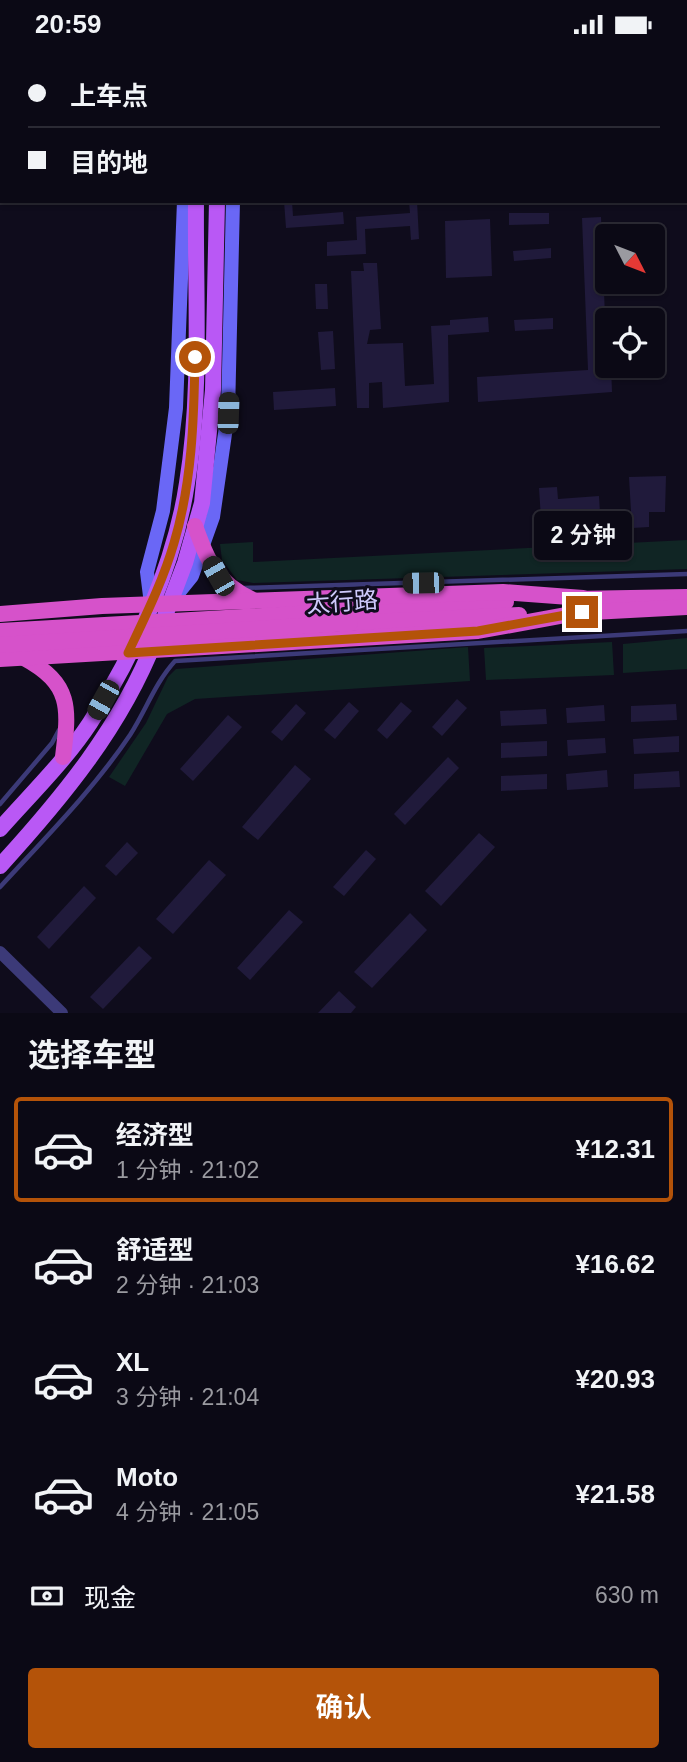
<!DOCTYPE html>
<html lang="zh">
<meta charset="utf-8">
<style>
body{margin:0;font-family:Helvetica,"Noto Sans SC",sans-serif;background:#14121e;color:#f1f3f6;height:100vh;display:flex;flex-direction:column;font-size:26px;white-space:nowrap}
*{box-sizing:border-box;margin:0}
p{font-size:23px;color:#9a9aa0}
.icon{flex:none;width:38px;height:38px;fill:none;stroke:currentColor;stroke-width:2;stroke-linecap:round;stroke-linejoin:round}
.map{position:relative;height:964px;overflow:hidden}
.sheet{display:flex;flex-direction:column;background:#0b0915;flex:1}
.sheet>*{flex:none}
.banner{position:absolute;left:0px;top:0px;width:688px;height:154px;box-shadow:0 2px 5px #0004,0 0 0 2px #2b2a34;display:grid;align-content:center;height:154px;padding:0 28px;background:#0b0915}
.needle{width:46px;rotate:132deg}
.tools{position:absolute;left:595px;top:175px;display:grid;gap:14px}
.tools a{display:grid;place-items:center;width:70px;height:70px;border-radius:7px;background:#0b0915;box-shadow:0 2px 5px #0004,0 0 0 2px #2b2a34;font-size:35px}
.end{position:absolute;width:32px;height:32px;margin:-16px;border:9px solid #b45309;background:#fff;box-shadow:0 0 0 4px #fff}
.from{border-radius:50%}
.bubble{position:absolute;height:49px;border-radius:7px;background:#0b0915;box-shadow:0 2px 5px #0004,0 0 0 2px #2b2a34;font-size:23px;font-weight:600;line-height:49px;text-align:center}
.car{position:absolute;width:21px;height:42px;margin:-21px -10px;border-radius:9px;box-shadow:0 0 5px 2px #0007;background:linear-gradient(#222 24%,#8ab4d8 0 40%,#222 0 76%,#8ab4d8 0 86%,#222 0)}
.banner b{display:flex;align-items:center;gap:24px;height:66px;font-size:26px}
.banner b+b{border-top:2px solid #2b2a34}
.banner i{width:18px;height:18px;background:#f1f3f6}
ul{padding:0;list-style:none}
li{display:flex;align-items:center;gap:21px;height:105px;margin:0 14px 10px;padding:0 14px;border:4px solid transparent;border-radius:7px}
li div{flex:1}
li b{display:block;font-size:26px}
li em{font-style:normal;font-weight:600}
li.on{border-color:#b45309}
li>.icon{width:63px;height:63px;stroke-width:1.5}
h2{padding:0 28px;font-size:32px;line-height:84px}
.pay{display:flex;align-items:center;gap:18px;height:77px;padding:0 28px;font-size:26px}
.pay p{margin-inline-start:auto}
.primary-button{display:flex;gap:14px;margin-top:auto;padding:14px 28px}
.primary-button a{flex:1;height:80px;border-radius:7px;background:#b45309;color:#fff;font-size:28px;font-weight:600;line-height:80px;text-align:center}
.status{display:flex;justify-content:space-between;align-items:center;height:49px;padding:0 35px;background:#0b0915;direction:ltr}
.status svg{height:19px;fill:currentColor}
.map>svg:first-child{display:block}
.green{fill:#102524}
.building{fill:#201a3b}
.lines{fill:none;stroke-linecap:round;stroke-linejoin:round}
.service{stroke:#3c3a78;stroke-width:4.5}
.minor{stroke:#3c3a78;stroke-width:10}
.tertiary{stroke:#3c3a78;stroke-width:12}
.secondary{stroke:#6a67f6;stroke-width:14}
.primary{stroke:#b958f5;stroke-width:16}
.trunk{stroke:#d652ca;stroke-width:16}
.trunk-bridge{stroke:#d652ca;stroke-width:16}
.route{stroke:#b45309;stroke-width:9}
.labels{text-anchor:middle;stroke-width:6;stroke-linejoin:round;paint-order:stroke}
.street-label{font-size:24px;fill:#cfcafc;stroke:#0f0c1c}
</style>
<div class="status"><b>20:59</b><svg viewBox="0 0 49 12"><path d="M0 12V9h3v3zM5 12V6h3v6zM10 12V3h3v9zM15 12V0h3v12zM26 1h20v11H26zM47 4h2v5h-2z"/></svg></div>
<div class="map">
<svg width="687" height="964" viewBox="0 0 687 964">
<rect width="100%" height="100%" fill="#0f0c1c"/>
<g class="green">
<path d="M687,491V520L253,534L237,531L222,511L220,495L253,493V513Z"/>
<path d="M687,589V620L623,624V595Z"/>
<path d="M612,593L614,626L486,631L484,599Z"/>
<path d="M468,598L470,632L195,650L167,665L125,737L109,728L146,674L168,628L176,620Z"/>
</g>
<g class="building">
<path d="M284,152H292L293,167L343,163L344,175L286,179Z"/>
<path d="M409,152H417L419,190L411,191L410,177L365,180L366,205L327,207V193L357,191L356,168L410,164Z"/>
<path d="M509,164H549V175L509,176Z"/>
<path d="M601,168L607,317H611L612,343L478,353L477,328L588,321L582,169Z"/>
<path d="M490,170L492,227L446,229L445,172Z"/>
<path d="M551,199V209L514,212L513,202Z"/>
<path d="M363,214H377L381,280L370,281L367,295L403,294L405,337L434,335L431,277L450,276V271L488,268L489,283L448,286L449,353L383,359L382,333L369,334V359H357L351,222H364Z"/>
<path d="M315,235H327L328,260H316Z"/>
<path d="M553,269V280L515,282L514,271Z"/>
<path d="M333,282L335,320L321,321L318,283Z"/>
<path d="M335,339L336,357L274,361L273,343Z"/>
<path d="M666,427L665,463H649V478L632,479L629,428Z"/>
<path d="M557,438L558,450L599,447L600,464L541,469L539,439Z"/>
<path d="M457,650L467,659L442,687L432,678Z"/>
<path d="M349,653L359,662L335,690L324,681Z"/>
<path d="M401,653L412,662L387,690L377,681Z"/>
<path d="M296,655L306,664L282,692L271,683Z"/>
<path d="M676,655L677,671L631,673V657Z"/>
<path d="M604,656L605,672L567,674L566,659Z"/>
<path d="M546,660L547,675L501,677L500,662Z"/>
<path d="M228,666L242,678L193,732L180,720Z"/>
<path d="M679,687V703L634,705L633,690Z"/>
<path d="M605,689L606,704L568,707L567,691Z"/>
<path d="M547,692V707L501,709V694Z"/>
<path d="M448,708L459,719L405,776L394,765Z"/>
<path d="M295,716L311,730L258,791L242,778Z"/>
<path d="M607,721L608,738L567,741L566,725Z"/>
<path d="M679,722L680,738L634,740V725Z"/>
<path d="M547,725V740L501,742V727Z"/>
<path d="M479,784L495,798L441,857L425,842Z"/>
<path d="M127,793L138,804L116,827L105,817Z"/>
<path d="M366,801L376,810L344,847L333,838Z"/>
<path d="M209,811L226,826L173,885L156,870Z"/>
<path d="M84,837L96,849L49,900L37,888Z"/>
<path d="M289,861L303,873L250,931L237,919Z"/>
<path d="M410,864L427,881L372,939L354,923Z"/>
<path d="M139,897L152,909L103,960L90,948Z"/>
<path d="M339,942L356,958L351,964H318Z"/>
</g>
<g class="lines">
<g class="service">
<path d="M244,539L687,525"/>
<path d="M0,755L52,694L59,681"/>
<path d="M0,838C45,789 93,741 130,686C146,661 155,634 175,612L687,582"/>
</g>
<g class="minor">
<path d="M686,96H687"/>
<path d="M0,119H2"/>
</g>
<path class="tertiary" d="M0,903L62,964"/>
<g class="secondary">
<path d="M186,0V2"/>
<path d="M234,2V0"/>
<path d="M175,548L192,527L213,468L228,364L233,152"/>
<path d="M151,555L147,523L163,462L176,359L184,152"/>
</g>
<g class="primary">
<path d="M199,2V0"/>
<path d="M221,2V0"/>
<path d="M165,567L185,514L202,454L213,341L217,152"/>
<path d="M0,780C30,746 65,712 90,674C134,606 175,515 187,434C202,342 195,245 196,152"/>
<path d="M0,817C62,749 121,678 155,591"/>
</g>
<g class="trunk">
<path d="M195,477C209,515 216,533 253,551"/>
<path d="M574,550L687,548"/>
<path d="M349,562L506,553"/>
<path d="M573,564L687,558"/>
<path d="M0,565L102,557L503,543L583,549"/>
<path d="M350,574L519,566"/>
<path d="M24,609C72,635 69,659 63,708"/>
<path d="M0,610L478,582L582,563"/>
</g>
<g class="trunk-bridge">
<path d="M0,582L349,562"/>
<path d="M0,596L350,574"/>
</g>
</g>
<g class="lines">
<path class="route" d="M195,308C194,370 192,434 174,494C163,532 145,568 128,604L478,582L582,563"/>
</g>
<g class="labels">
<g class="street-label">
<text transform="translate(342 553) rotate(-4)" y="8">太行路</text>
</g>
</g>
</svg>
<div class="tools">
<a><svg class="needle" viewBox="-14 -14 28 28"><path d="M0-13l5 13h-10z" fill="#e53935"/><path d="M0 13l5-13h-10z" fill="#9a9aa0"/></svg></a>
<a><svg class="icon" aria-label="locate" viewBox="0 0 24 24"><circle cx="12" cy="12" r="6"/><path d="M12 2v4M12 18v4M2 12h4M18 12h4"/></svg></a>
</div>
<i class="end from" style="left:195px;top:308px"></i>
<i class="end" style="left:582px;top:563px"></i>
<div class="bubble" style="left:534px;top:462px;width:98px">2 分钟</div>
<i class="car" style="left:228px;top:364px;rotate:2deg"></i>
<i class="car" style="left:218px;top:527px;rotate:330deg"></i>
<i class="car" style="left:423px;top:534px;rotate:269deg"></i>
<i class="car" style="left:103px;top:651px;rotate:209deg"></i>
<div class="banner">
<b><i class="from"></i>上车点</b>
<b><i></i>目的地</b>
</div>
</div>
<section class="sheet">
<h2>选择车型</h2>
<ul>
<li class="on"><svg class="icon" aria-label="car" viewBox="0 0 24 24"><path d="M5 17H2v-5l4-1 3-4h7l3 4 3 1v5h-3M9 17h6M6 11h13"/><circle cx="7" cy="17" r="2"/><circle cx="17" cy="17" r="2"/></svg><div><b>经济型</b><p>1 分钟 · 21:02</p></div><em>¥12.31</em></li>
<li><svg class="icon" aria-label="car" viewBox="0 0 24 24"><path d="M5 17H2v-5l4-1 3-4h7l3 4 3 1v5h-3M9 17h6M6 11h13"/><circle cx="7" cy="17" r="2"/><circle cx="17" cy="17" r="2"/></svg><div><b>舒适型</b><p>2 分钟 · 21:03</p></div><em>¥16.62</em></li>
<li><svg class="icon" aria-label="car" viewBox="0 0 24 24"><path d="M5 17H2v-5l4-1 3-4h7l3 4 3 1v5h-3M9 17h6M6 11h13"/><circle cx="7" cy="17" r="2"/><circle cx="17" cy="17" r="2"/></svg><div><b>XL</b><p>3 分钟 · 21:04</p></div><em>¥20.93</em></li>
<li><svg class="icon" aria-label="car" viewBox="0 0 24 24"><path d="M5 17H2v-5l4-1 3-4h7l3 4 3 1v5h-3M9 17h6M6 11h13"/><circle cx="7" cy="17" r="2"/><circle cx="17" cy="17" r="2"/></svg><div><b>Moto</b><p>4 分钟 · 21:05</p></div><em>¥21.58</em></li>
</ul>
<div class="pay"><svg class="icon" aria-label="cash" viewBox="0 0 24 24"><path d="M3 7h18v10H3z"/><circle cx="12" cy="12" r="2"/></svg>现金<p>630 m</p></div>
<div class="primary-button"><a>确认</a></div>
</section>
